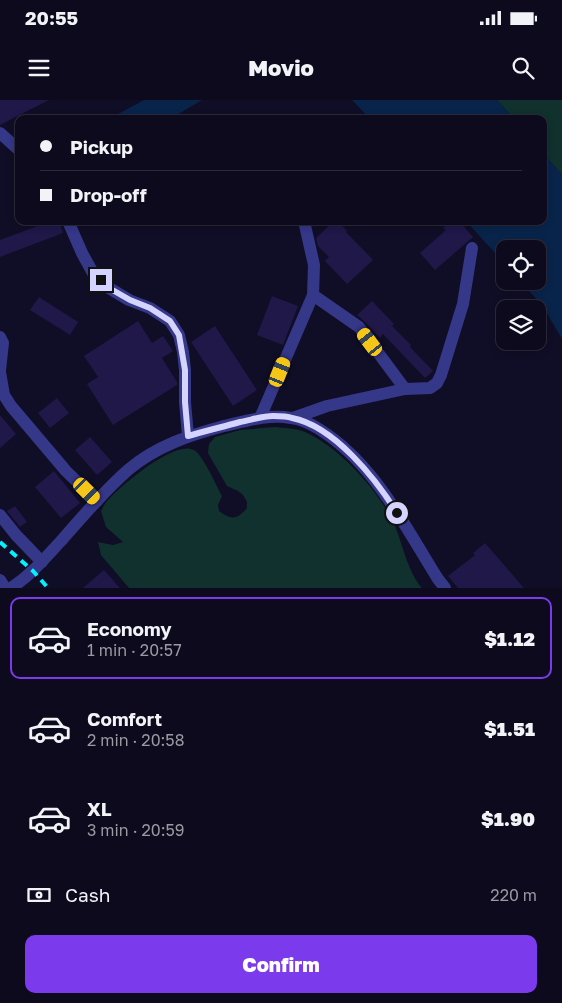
<!DOCTYPE html>
<meta charset="utf-8">
<style>
body{margin:0;font-family:"Golos Text",sans-serif;background:#151325;color:#f1f3f6;height:100vh;display:flex;flex-direction:column;font-size:19px;white-space:nowrap}
*{box-sizing:border-box;margin:0}
p{font-size:16px;color:#9a9aa3}
.icon{flex:none;width:28px;height:28px;fill:none;stroke:currentColor;stroke-width:2;stroke-linecap:round;stroke-linejoin:round}
.map{position:relative;height:488px;overflow:hidden}
.sheet{display:flex;flex-direction:column;background:#0c0a1c;flex:1}
.sheet>*{flex:none}
.top-card{position:absolute;left:15px;top:15px;width:532px;height:110px;border-radius:10px;box-shadow:0 2px 8px #0003,0 0 0 1px #2c2b3b;display:grid;align-content:center;height:110px;padding:0 25px;background:#0c0a1c}
.tools{position:absolute;left:496px;top:140px;display:grid;gap:10px}
.tools a{display:grid;place-items:center;width:50px;height:50px;border-radius:10px;background:#0c0a1c;box-shadow:0 2px 8px #0003,0 0 0 1px #2c2b3b;font-size:25px}
.end{position:absolute;width:22px;height:22px;margin:-11px;border:6px solid #d5d3ff;background:#111;box-shadow:0 0 0 2px #111}
.from{border-radius:50%}
.car{position:absolute;width:15px;height:30px;margin:-15px -8px;border-radius:6px;box-shadow:0 0 4px 1px #0007;background:linear-gradient(#f5c518 24%,#345 0 40%,#f5c518 0 76%,#345 0 86%,#f5c518 0)}
.top-card b{display:flex;align-items:center;gap:18px;height:48px;font-size:19px}
.top-card b+b{border-top:1px solid #2c2b3b}
.top-card i{width:12px;height:12px;background:#f1f3f6}
ul{padding:9px 0 0;list-style:none}
li{display:flex;align-items:center;gap:15px;height:82px;margin:0 10px 8px;padding:0 15px;border:2px solid transparent;border-radius:10px}
li div{flex:1}
li b{display:block;font-size:19px}
li em{font-style:normal;font-weight:800}
li.on{border-color:#7c3aed}
li>.icon{width:45px;height:45px;stroke-width:1.5}
.pay{display:flex;align-items:center;gap:12px;height:55px;padding:0 25px;font-size:19px}
.pay p{margin-inline-start:auto}
.action{display:flex;gap:10px;margin-top:auto;padding:10px 25px}
.action a{flex:1;height:58px;border-radius:10px;background:#7c3aed;color:#fff;font-size:20px;font-weight:800;line-height:58px;text-align:center}
.status{display:flex;justify-content:space-between;align-items:center;height:35px;padding:0 25px;background:#0c0a1c;direction:ltr}
.status svg{height:14px;fill:currentColor}
header{display:flex;justify-content:space-between;align-items:center;height:65px;padding:0 25px;background:#0c0a1c;font-size:22px;font-weight:800}
.map>svg:first-child{display:block}
.green{fill:#10312e}
.water{fill:#09244a}
.building{fill:#1f1848}
.lines{fill:none;stroke-linecap:round;stroke-linejoin:round}
.minor{stroke:#353788;stroke-width:12}
.rail{stroke:#00f3fe;stroke-width:4;stroke-dasharray:8 6;stroke-linecap:butt}
.route{stroke:#d5d3ff;stroke-width:6}
</style>
<div class="status"><b>20:55</b><svg viewBox="0 0 49 12"><path d="M0 12V9h3v3zM5 12V6h3v6zM10 12V3h3v9zM15 12V0h3v12zM26 1h20v11H26zM47 4h2v5h-2z"/></svg></div>
<header><svg class="icon" aria-label="menu" viewBox="0 0 24 24"><path d="M4 6h16M4 12h16M4 18h16"/></svg>Movio<svg class="icon" aria-label="search" viewBox="0 0 24 24"><circle cx="10" cy="10" r="6"/><path d="M15 15l6 6"/></svg></header>
<div class="map">
<svg width="562" height="488" viewBox="0 0 562 488">
<rect width="100%" height="100%" fill="#100d26"/>
<g class="green">
<path d="M497,0H562V75L544,54V19H514Z"/>
<path d="M275,327C284,328 296,328 305,332C339,347 376,388 393,421C402,441 407,471 422,488H129L101,455L98,442L113,445L123,442L106,427L101,411C103,408 104,404 107,401C119,387 175,339 194,350C203,355 216,385 222,396L218,405L219,411C231,420 237,420 247,408V402L243,395L238,391L227,386L208,353L209,344L215,337L240,330Z"/>
</g>
<g class="water">
<path d="M144,0H202L170,19H109Z"/>
<path d="M352,0H497L514,19H370Z"/>
<path d="M544,54L562,75V239L542,205L520,181H538V149H505V164L466,121H544Z"/>
</g>
<g class="building">
<path d="M0,0H49L0,25Z"/>
<path d="M51,121H59L63,133L0,157V140Z"/>
<path d="M334,121H338L347,131L346,132L373,160L347,184L325,161L329,157L318,146L316,138Z"/>
<path d="M451,121H459L473,137L435,170L420,153L446,130L443,128Z"/>
<path d="M272,196L298,206L283,245L257,235Z"/>
<path d="M39,197L78,222L70,235L30,210Z"/>
<path d="M372,201L394,224L392,226L411,245L410,247L433,271L425,278L383,234L380,238L365,222L357,215Z"/>
<path d="M138,221L152,243L163,236L173,251L162,258L177,282V285L113,325L87,284L98,277L84,256Z"/>
<path d="M215,226L257,290L233,306L191,242Z"/>
<path d="M57,298L69,313L50,328L38,313Z"/>
<path d="M0,315L16,334L0,348Z"/>
<path d="M90,337L112,362L97,375L75,350Z"/>
<path d="M54,371L80,403L61,418L35,387Z"/>
<path d="M15,406L27,422L20,427L7,411Z"/>
<path d="M485,443L524,488H458L448,476L475,455L473,453Z"/>
<path d="M104,470L120,488H83Z"/>
</g>
<g class="lines">
<g class="minor">
<path d="M0,33L19,50"/>
<path d="M68,121L82,153L93,173L109,188L129,200L150,208L170,221L179,235L183,252L185,270V302L188,336"/>
<path d="M313,195L359,227L405,289"/>
<path d="M0,237L3,243L0,270"/>
<path d="M0,272L4,295L11,306L66,371L97,401"/>
<path d="M260,318L313,195L314,165L304,121"/>
<path d="M293,318L327,306L405,289L430,288L437,283L441,275L463,204L472,148"/>
<path d="M0,415L16,435L42,462"/>
<path d="M0,480L5,488"/>
<path d="M11,488C31,475 45,458 61,441C82,417 104,391 128,370C156,346 190,335 224,326C246,321 268,314 291,318C301,319 311,324 319,329C374,363 404,425 438,479L445,488"/>
</g>
<path class="rail" d="M0,442L33,471L48,488"/>
</g>
<g class="lines">
<path class="route" d="M101,180L109,188L130,200L150,208L170,221L179,235L185,270V302L188,336C205,331 222,327 240,322C251,320 262,316 273,316C279,316 287,316 292,318C334,326 376,379 397,413"/>
</g>
</svg>
<div class="tools">
<a><svg class="icon" aria-label="locate" viewBox="0 0 24 24"><circle cx="12" cy="12" r="6"/><path d="M12 2v4M12 18v4M2 12h4M18 12h4"/></svg></a>
<a><svg class="icon" aria-label="layers" viewBox="0 0 24 24"><path d="M12 4l9 5-9 5-9-5zM3 14l9 5 9-5"/></svg></a>
</div>
<i class="end from" style="left:397px;top:413px"></i>
<i class="end" style="left:101px;top:180px"></i>
<i class="car" style="left:370px;top:242px;rotate:323deg"></i>
<i class="car" style="left:280px;top:272px;rotate:22deg"></i>
<i class="car" style="left:87px;top:391px;rotate:135deg"></i>
<div class="top-card">
<b><i class="from"></i>Pickup</b>
<b><i></i>Drop-off</b>
</div>
</div>
<section class="sheet">
<ul>
<li class="on"><svg class="icon" aria-label="car" viewBox="0 0 24 24"><path d="M5 17H2v-5l4-1 3-4h7l3 4 3 1v5h-3M9 17h6M6 11h13"/><circle cx="7" cy="17" r="2"/><circle cx="17" cy="17" r="2"/></svg><div><b>Economy</b><p>1 min · 20:57</p></div><em>$1.12</em></li>
<li><svg class="icon" aria-label="car" viewBox="0 0 24 24"><path d="M5 17H2v-5l4-1 3-4h7l3 4 3 1v5h-3M9 17h6M6 11h13"/><circle cx="7" cy="17" r="2"/><circle cx="17" cy="17" r="2"/></svg><div><b>Comfort</b><p>2 min · 20:58</p></div><em>$1.51</em></li>
<li><svg class="icon" aria-label="car" viewBox="0 0 24 24"><path d="M5 17H2v-5l4-1 3-4h7l3 4 3 1v5h-3M9 17h6M6 11h13"/><circle cx="7" cy="17" r="2"/><circle cx="17" cy="17" r="2"/></svg><div><b>XL</b><p>3 min · 20:59</p></div><em>$1.90</em></li>
</ul>
<div class="pay"><svg class="icon" aria-label="cash" viewBox="0 0 24 24"><path d="M3 7h18v10H3z"/><circle cx="12" cy="12" r="2"/></svg>Cash<p>220 m</p></div>
<div class="action"><a>Confirm</a></div>
</section>
